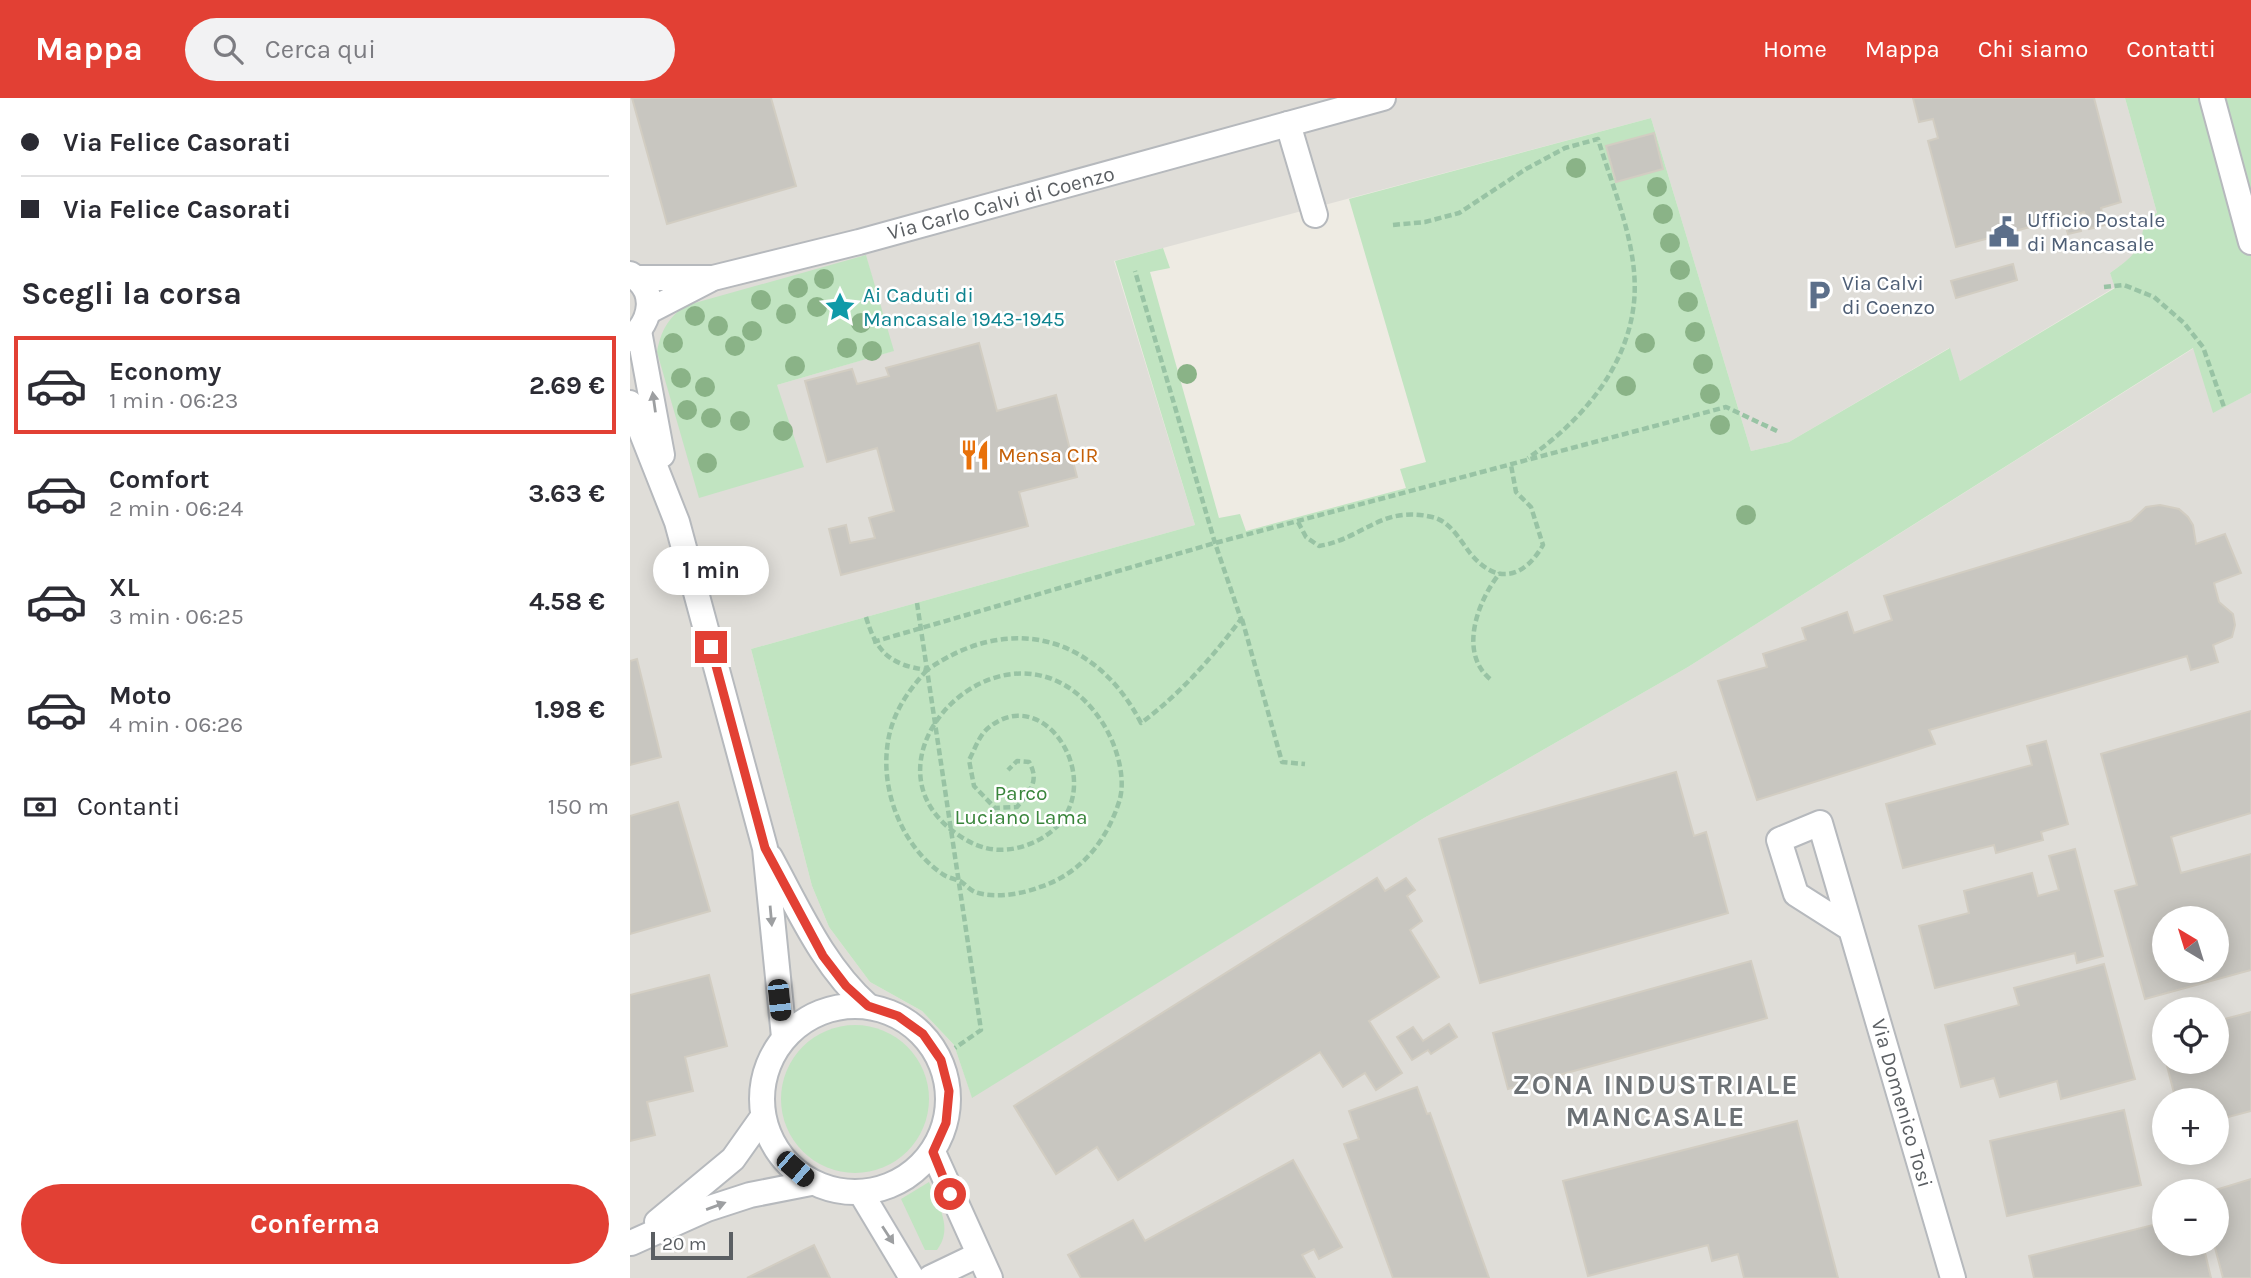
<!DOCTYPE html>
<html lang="it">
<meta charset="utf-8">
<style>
body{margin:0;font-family:Karla,sans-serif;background:#f2f2f3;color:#2b2b33;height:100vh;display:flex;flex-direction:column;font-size:26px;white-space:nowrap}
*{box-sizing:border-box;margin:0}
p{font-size:23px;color:#7c7c81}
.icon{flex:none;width:38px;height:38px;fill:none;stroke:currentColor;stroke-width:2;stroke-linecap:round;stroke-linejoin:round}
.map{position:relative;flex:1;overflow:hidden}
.side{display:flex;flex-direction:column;background:#fff;width:630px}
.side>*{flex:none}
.guide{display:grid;align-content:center;height:154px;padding:0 21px;background:#fff}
.needle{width:46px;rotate:322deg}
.fabs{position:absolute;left:1522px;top:808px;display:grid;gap:14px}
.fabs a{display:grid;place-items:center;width:77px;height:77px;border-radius:50%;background:#fff;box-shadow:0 4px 18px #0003;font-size:35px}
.scale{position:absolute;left:21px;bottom:18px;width:82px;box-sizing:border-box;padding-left:7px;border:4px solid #5b5f63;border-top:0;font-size:19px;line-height:24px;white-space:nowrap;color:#5b5f63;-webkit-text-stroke:5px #fff;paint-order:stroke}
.end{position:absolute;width:32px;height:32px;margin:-16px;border:9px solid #e24034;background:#fff;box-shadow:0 0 0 4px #fff}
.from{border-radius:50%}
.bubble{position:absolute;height:49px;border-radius:24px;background:#fff;box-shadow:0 4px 18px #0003;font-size:23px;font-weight:700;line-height:49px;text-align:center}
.car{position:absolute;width:21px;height:42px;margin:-21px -10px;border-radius:9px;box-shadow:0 0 5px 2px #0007;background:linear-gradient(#222 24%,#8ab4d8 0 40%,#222 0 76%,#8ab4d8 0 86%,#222 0)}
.guide b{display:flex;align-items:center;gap:24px;height:66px;font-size:26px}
.guide b+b{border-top:2px solid #e1e1e2}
.guide i{width:18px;height:18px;background:#2b2b33}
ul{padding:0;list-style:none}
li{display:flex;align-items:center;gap:21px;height:98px;margin:0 14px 10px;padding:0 7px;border:4px solid transparent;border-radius:0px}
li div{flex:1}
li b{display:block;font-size:26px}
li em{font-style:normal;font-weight:700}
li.selected{border-color:#e24034}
li>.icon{width:63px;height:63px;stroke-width:1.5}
h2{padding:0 21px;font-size:32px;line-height:84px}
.pay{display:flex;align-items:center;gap:18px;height:77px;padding:0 21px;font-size:26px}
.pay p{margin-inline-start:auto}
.action{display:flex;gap:14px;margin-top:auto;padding:14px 21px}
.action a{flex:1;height:80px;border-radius:42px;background:#e24034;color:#fff;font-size:28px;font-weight:700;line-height:80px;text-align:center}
header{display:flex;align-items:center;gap:42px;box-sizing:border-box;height:98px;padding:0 35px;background:#e24034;color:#fff}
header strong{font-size:33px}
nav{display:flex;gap:38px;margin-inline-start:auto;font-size:24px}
.search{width:490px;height:63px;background:#f2f2f3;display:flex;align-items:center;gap:18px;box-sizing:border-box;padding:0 24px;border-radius:38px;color:#7c7c81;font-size:26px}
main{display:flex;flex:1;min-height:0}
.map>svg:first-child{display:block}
.industrial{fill:#dfddd8;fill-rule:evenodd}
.green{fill:#c1e4c1}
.building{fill:#c8c6c0;stroke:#d2cdc2;stroke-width:2;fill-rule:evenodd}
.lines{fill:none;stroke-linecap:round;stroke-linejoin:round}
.street-casing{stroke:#b6b9bd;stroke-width:28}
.path{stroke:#98c3a4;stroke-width:4.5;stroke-dasharray:7 3.5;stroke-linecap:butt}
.street{stroke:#fff;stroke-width:24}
.tree{fill:#8ab387}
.oneway{fill:#9d9fa1}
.route{stroke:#e24034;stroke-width:9}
.labels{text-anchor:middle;stroke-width:5;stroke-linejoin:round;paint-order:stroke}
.street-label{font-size:21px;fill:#5b5f63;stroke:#fff}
.service-label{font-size:21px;fill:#4e5e75;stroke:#fff;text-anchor:start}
.culture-label{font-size:21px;fill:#0d838f;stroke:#fff;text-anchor:start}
.food-label{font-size:21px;fill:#c56008;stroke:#fff;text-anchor:start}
.park-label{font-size:21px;fill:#39853b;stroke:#fff}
.district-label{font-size:28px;font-weight:bold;letter-spacing:2px;fill:#6c7175;stroke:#fff}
</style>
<header>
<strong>Mappa</strong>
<div class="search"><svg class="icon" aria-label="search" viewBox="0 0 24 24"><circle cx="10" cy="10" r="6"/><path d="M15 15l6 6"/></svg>Cerca qui</div>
<nav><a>Home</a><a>Mappa</a><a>Chi siamo</a><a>Contatti</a></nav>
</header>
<main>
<section class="side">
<div class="guide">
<b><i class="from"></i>Via Felice Casorati</b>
<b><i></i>Via Felice Casorati</b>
</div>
<h2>Scegli la corsa</h2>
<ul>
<li class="selected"><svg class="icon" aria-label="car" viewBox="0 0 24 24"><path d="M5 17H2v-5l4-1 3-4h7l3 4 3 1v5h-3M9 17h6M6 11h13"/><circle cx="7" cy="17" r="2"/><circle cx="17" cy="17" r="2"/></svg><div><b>Economy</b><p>1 min · 06:23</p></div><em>2.69 €</em></li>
<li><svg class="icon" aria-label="car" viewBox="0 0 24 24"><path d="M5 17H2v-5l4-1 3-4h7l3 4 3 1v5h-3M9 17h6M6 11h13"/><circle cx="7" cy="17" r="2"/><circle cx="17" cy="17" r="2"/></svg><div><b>Comfort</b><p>2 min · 06:24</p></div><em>3.63 €</em></li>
<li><svg class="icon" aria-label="car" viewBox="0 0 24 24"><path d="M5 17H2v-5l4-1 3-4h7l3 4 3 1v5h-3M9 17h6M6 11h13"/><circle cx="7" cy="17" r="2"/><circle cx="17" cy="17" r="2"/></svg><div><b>XL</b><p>3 min · 06:25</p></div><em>4.58 €</em></li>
<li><svg class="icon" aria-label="car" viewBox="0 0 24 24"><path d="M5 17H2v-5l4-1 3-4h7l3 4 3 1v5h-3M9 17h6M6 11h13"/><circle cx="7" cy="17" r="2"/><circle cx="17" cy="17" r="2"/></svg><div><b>Moto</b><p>4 min · 06:26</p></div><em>1.98 €</em></li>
</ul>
<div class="pay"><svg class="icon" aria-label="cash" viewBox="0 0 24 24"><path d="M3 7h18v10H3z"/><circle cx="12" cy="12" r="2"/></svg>Contanti<p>150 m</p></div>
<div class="action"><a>Conferma</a></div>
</section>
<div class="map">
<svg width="1621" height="1180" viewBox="0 0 1621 1180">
<rect width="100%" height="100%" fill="#eeebe3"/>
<path class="industrial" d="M0,0H1495L1527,115L1514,119V135L1506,156L1480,175L1485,189L1330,283L1319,250L1159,344L1121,353L1021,20L484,163L565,427L121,551L182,788L199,829L240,884L292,913L324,947L342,999L794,720L1058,569L1564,250L1594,309L1621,295V1180H0ZM236,158L263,253L147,287ZM1535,821H1587V873H1535ZM1535,912H1587V964H1535ZM1535,1003H1587V1055H1535ZM1535,1094H1587V1146H1535Z"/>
<g class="green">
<path d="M1495,0H1621V295L1583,315L1563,250L1058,569L794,720L342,1000L324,947L292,913L240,884L199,829L182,788L121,551L565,427L485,163L533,150L540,170L520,174L589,420L610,416L616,433L776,390L770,371L796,364L719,101L1021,20L1121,353L1159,344L1320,250L1330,283L1485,190L1480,175C1505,157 1513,151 1514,119L1527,115Z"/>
<path d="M236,157L264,253L147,287L174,369L69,400L27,254C31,233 37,222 54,208Z"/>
<circle cx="225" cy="1001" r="74"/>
<path d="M299,1084C308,1107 324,1130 307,1152H295L271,1101Z"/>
</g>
<g class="building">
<path d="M2,0H141L166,88L37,126Z"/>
<path d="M1283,0H1464L1491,104L1471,110L1475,127L1459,131L1454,114L1447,116L1451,133L1438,136L1433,120L1326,149L1298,43L1308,40L1303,21L1289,24Z"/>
<path d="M1024,35L1033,71L986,84L976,48Z"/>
<path d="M1383,166L1387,182L1326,200L1321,183Z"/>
<path d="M349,245L367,313L426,297L447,379L389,394L398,428L211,477L199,431L216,427L220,445L245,440L239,420L264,413L247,350L197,364L175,283L222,271L227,286L259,278L256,270Z"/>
<path d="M1530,407L1549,411L1558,419L1563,427L1566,446L1595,436L1611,475L1584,485L1589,504L1603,516L1605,527L1602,539L1583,547L1588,564L1561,572L1557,558L1299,632L1305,646L1127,702L1088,583L1137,569L1133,556L1176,542L1172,530L1217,514L1224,535L1262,522L1254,498L1501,423L1516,409Z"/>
<path d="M7,561L31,659L0,667V563Z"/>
<path d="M1621,613V715L1541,739L1551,775L1621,756V872L1515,901L1485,793L1507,787L1471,656ZM1535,821H1587V873H1535Z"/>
<path d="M1416,643L1438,726L1411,734L1413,742L1366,755L1364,747L1273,770L1256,706L1402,667L1397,648Z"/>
<path d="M1046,674L1064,738L1076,734L1098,815L850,885L809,741Z"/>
<path d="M48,704L80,813L0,836V718Z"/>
<path d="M1445,751L1473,858L1447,865L1445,855L1305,890L1289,828L1339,815L1334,793L1402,775L1408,798L1429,792L1419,758Z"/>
<path d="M747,780L755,793L776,780L785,792L777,798L792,823L780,832L809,879L739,923L772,975L746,992L735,975L713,989L690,954L488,1082L467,1049L426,1076L384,1008Z"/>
<path d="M1121,863L1137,920L878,991L863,935Z"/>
<path d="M1474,866L1505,981L1431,1001L1427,983L1370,999L1364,980L1331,989L1315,927L1389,907L1384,890Z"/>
<path d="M79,877L97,948L55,959L63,993L17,1004L25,1037L0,1043V897Z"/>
<path d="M1621,914V1013L1587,1022V1003H1546L1536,964H1587V923Z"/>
<path d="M819,926L827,939L801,956L798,952L782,962L767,939L783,929L793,943Z"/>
<path d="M1535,937V959L1529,938Z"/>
<path d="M787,989L797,1016L800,1015L859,1180H763L714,1046L729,1041L719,1013Z"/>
<path d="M1494,1012L1511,1087L1377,1118L1360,1043Z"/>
<path d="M1167,1023L1208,1180H1114L1108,1156L1082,1163L1078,1147L958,1178L933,1083Z"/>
<path d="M663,1062L712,1149L689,1161L684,1151L672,1157L685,1180H451L438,1157L503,1122L515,1143Z"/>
<path d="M1621,1081V1180H1593L1584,1146H1587V1094H1579Z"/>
<path d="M1535,1124V1146H1573L1581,1180H1404L1399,1158Z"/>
<path d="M184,1147L200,1180H117Z"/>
</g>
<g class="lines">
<g class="street-casing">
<g id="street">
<path d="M1582,0L1621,144"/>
<path d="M658,26L685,117"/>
<path d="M0,176C28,192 22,223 0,241"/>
<path d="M6,180H83L229,144L753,0"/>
<path d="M19,213L79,182"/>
<path d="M9,233L32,357"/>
<path d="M0,305L47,424L135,750L154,939"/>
<path d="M140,759C169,812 193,868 238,908"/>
<path d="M1221,831L1166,796L1149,742L1190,725L1323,1180"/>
<circle cx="225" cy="1001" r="93"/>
<path d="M303,1054L360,1180"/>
<path d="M231,1095L282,1180"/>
<path d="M27,1124L103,1061L132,1020"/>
<path d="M1,1145L77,1111L120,1097L181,1085"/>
<path d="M300,1180L348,1157"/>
</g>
</g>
<g class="path">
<path d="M763,127L795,124L829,115L896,71L935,50L968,41C984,94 1012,156 1003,212C994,274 948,326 898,360"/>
<path d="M1474,189L1494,187L1524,199L1554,225L1573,249L1594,309"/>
<path d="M668,424L676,439L689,448C733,441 751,407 802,419C820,423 830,442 840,455C867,488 894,480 913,447L901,409L886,394L881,367"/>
<path d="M287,505L351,932L325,950"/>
<path d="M236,519C246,553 259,567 297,572C378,515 465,536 511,625C550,596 582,560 611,521L585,445L505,173"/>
<path d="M612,521L652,664L675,666"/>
<path d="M243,544L585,445L1096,309L1147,333"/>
<path d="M297,572C276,595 260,619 257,651C252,697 274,751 314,777C319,780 325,781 330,783C335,786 340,792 345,794C364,801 392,796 410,789C450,776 476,744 489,704C497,680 486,645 472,624C387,495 218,655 324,734C347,751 369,757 397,747C494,712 421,575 357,631C349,638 344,653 339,662L344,688L365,710L387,709C400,693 410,683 399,664L387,663L378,672"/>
<path d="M860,581C828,554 848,502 870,475"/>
</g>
<use href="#street" class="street"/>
</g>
<g class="tree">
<circle cx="946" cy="70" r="10"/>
<circle cx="1027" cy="89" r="10"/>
<circle cx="1033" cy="116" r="10"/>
<circle cx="1040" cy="145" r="10"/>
<circle cx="1050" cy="172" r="10"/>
<circle cx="194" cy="181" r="10"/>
<circle cx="168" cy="190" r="10"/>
<circle cx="131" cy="202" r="10"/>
<circle cx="1058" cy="204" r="10"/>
<circle cx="187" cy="209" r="10"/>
<circle cx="156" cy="216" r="10"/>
<circle cx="65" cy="218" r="10"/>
<circle cx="231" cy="225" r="10"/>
<circle cx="88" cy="228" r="10"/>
<circle cx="122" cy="233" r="10"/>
<circle cx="1065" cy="234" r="10"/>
<circle cx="43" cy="245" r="10"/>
<circle cx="1015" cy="245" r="10"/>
<circle cx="105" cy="248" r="10"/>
<circle cx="217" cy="250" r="10"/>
<circle cx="242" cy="253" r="10"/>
<circle cx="1073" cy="266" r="10"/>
<circle cx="165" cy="268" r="10"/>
<circle cx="557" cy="276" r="10"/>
<circle cx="51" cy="280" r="10"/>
<circle cx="996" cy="288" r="10"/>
<circle cx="75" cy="289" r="10"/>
<circle cx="1080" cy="296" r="10"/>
<circle cx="57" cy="312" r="10"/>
<circle cx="81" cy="320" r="10"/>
<circle cx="110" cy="323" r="10"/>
<circle cx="1090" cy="327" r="10"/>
<circle cx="153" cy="333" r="10"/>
<circle cx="77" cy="365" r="10"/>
<circle cx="1116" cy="417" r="10"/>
</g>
<defs><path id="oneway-solid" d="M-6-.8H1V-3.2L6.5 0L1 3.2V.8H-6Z" transform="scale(1.75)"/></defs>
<g class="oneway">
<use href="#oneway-solid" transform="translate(24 304) rotate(-98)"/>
<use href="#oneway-solid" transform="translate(141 818) rotate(85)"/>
<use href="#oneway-solid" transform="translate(86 1108) rotate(-20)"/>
<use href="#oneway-solid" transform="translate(258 1137) rotate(57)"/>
</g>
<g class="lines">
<path class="route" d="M81,549L135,750L193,858L216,888L238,908L268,918L293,936L311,962L319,993L316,1025L303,1054L320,1096"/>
</g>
<defs>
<g id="civic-bare" transform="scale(2.415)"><path d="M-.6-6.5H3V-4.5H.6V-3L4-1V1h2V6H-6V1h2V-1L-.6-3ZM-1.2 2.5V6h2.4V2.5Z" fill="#5c6f8a" stroke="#fff" stroke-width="2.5" paint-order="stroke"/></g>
<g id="parking-bare" transform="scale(2.415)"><path d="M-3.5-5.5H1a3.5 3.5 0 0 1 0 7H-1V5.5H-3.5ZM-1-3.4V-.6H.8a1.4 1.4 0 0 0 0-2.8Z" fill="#5c6f8a" stroke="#fff" stroke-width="2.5" paint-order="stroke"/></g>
<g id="sight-bare" transform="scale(2.415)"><path d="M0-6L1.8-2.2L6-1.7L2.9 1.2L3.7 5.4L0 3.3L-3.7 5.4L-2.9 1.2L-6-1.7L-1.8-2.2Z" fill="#0f9aa8" stroke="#fff" stroke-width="2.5" paint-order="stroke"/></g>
<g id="restaurant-bare" transform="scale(2.415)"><path d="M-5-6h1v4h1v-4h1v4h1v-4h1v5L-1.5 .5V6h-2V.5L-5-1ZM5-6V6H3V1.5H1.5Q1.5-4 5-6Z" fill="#e8710a" stroke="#fff" stroke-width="2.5" paint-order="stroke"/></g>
</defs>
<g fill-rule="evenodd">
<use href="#civic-bare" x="1374" y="134"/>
<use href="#parking-bare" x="1189" y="197"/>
<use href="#sight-bare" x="210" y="209"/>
<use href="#restaurant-bare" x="345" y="357"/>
</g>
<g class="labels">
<g class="street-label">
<text transform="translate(371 105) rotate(-15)" y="7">Via Carlo Calvi di Coenzo</text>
<text transform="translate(1272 1005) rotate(74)" y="7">Via Domenico Tosi</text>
</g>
<g class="service-label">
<text x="1397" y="129">Ufficio Postale<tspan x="1397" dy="24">di Mancasale</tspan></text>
<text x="1212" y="192">Via Calvi<tspan x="1212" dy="24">di Coenzo</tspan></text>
</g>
<g class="culture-label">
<text x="233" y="204">Ai Caduti di<tspan x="233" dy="24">Mancasale 1943-1945</tspan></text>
</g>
<g class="food-label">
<text x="368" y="364">Mensa CIR</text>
</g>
<g class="park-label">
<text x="391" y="702">Parco<tspan x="391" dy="24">Luciano Lama</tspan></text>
</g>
<g class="district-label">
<text x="1026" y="996">ZONA INDUSTRIALE<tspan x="1026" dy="32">MANCASALE</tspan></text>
</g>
</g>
</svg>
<div class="fabs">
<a><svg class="needle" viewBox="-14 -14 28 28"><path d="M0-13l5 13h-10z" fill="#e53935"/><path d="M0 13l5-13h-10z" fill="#7c7c81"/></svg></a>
<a><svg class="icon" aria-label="locate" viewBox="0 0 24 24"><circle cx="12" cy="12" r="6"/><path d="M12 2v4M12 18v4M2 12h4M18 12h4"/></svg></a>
<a>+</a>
<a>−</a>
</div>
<div class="scale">20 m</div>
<i class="end from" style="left:320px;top:1096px"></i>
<i class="end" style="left:81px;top:549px"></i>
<div class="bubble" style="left:23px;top:448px;width:116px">1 min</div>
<i class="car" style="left:149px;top:902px;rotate:174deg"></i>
<i class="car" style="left:165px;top:1071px;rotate:131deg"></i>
</div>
</main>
